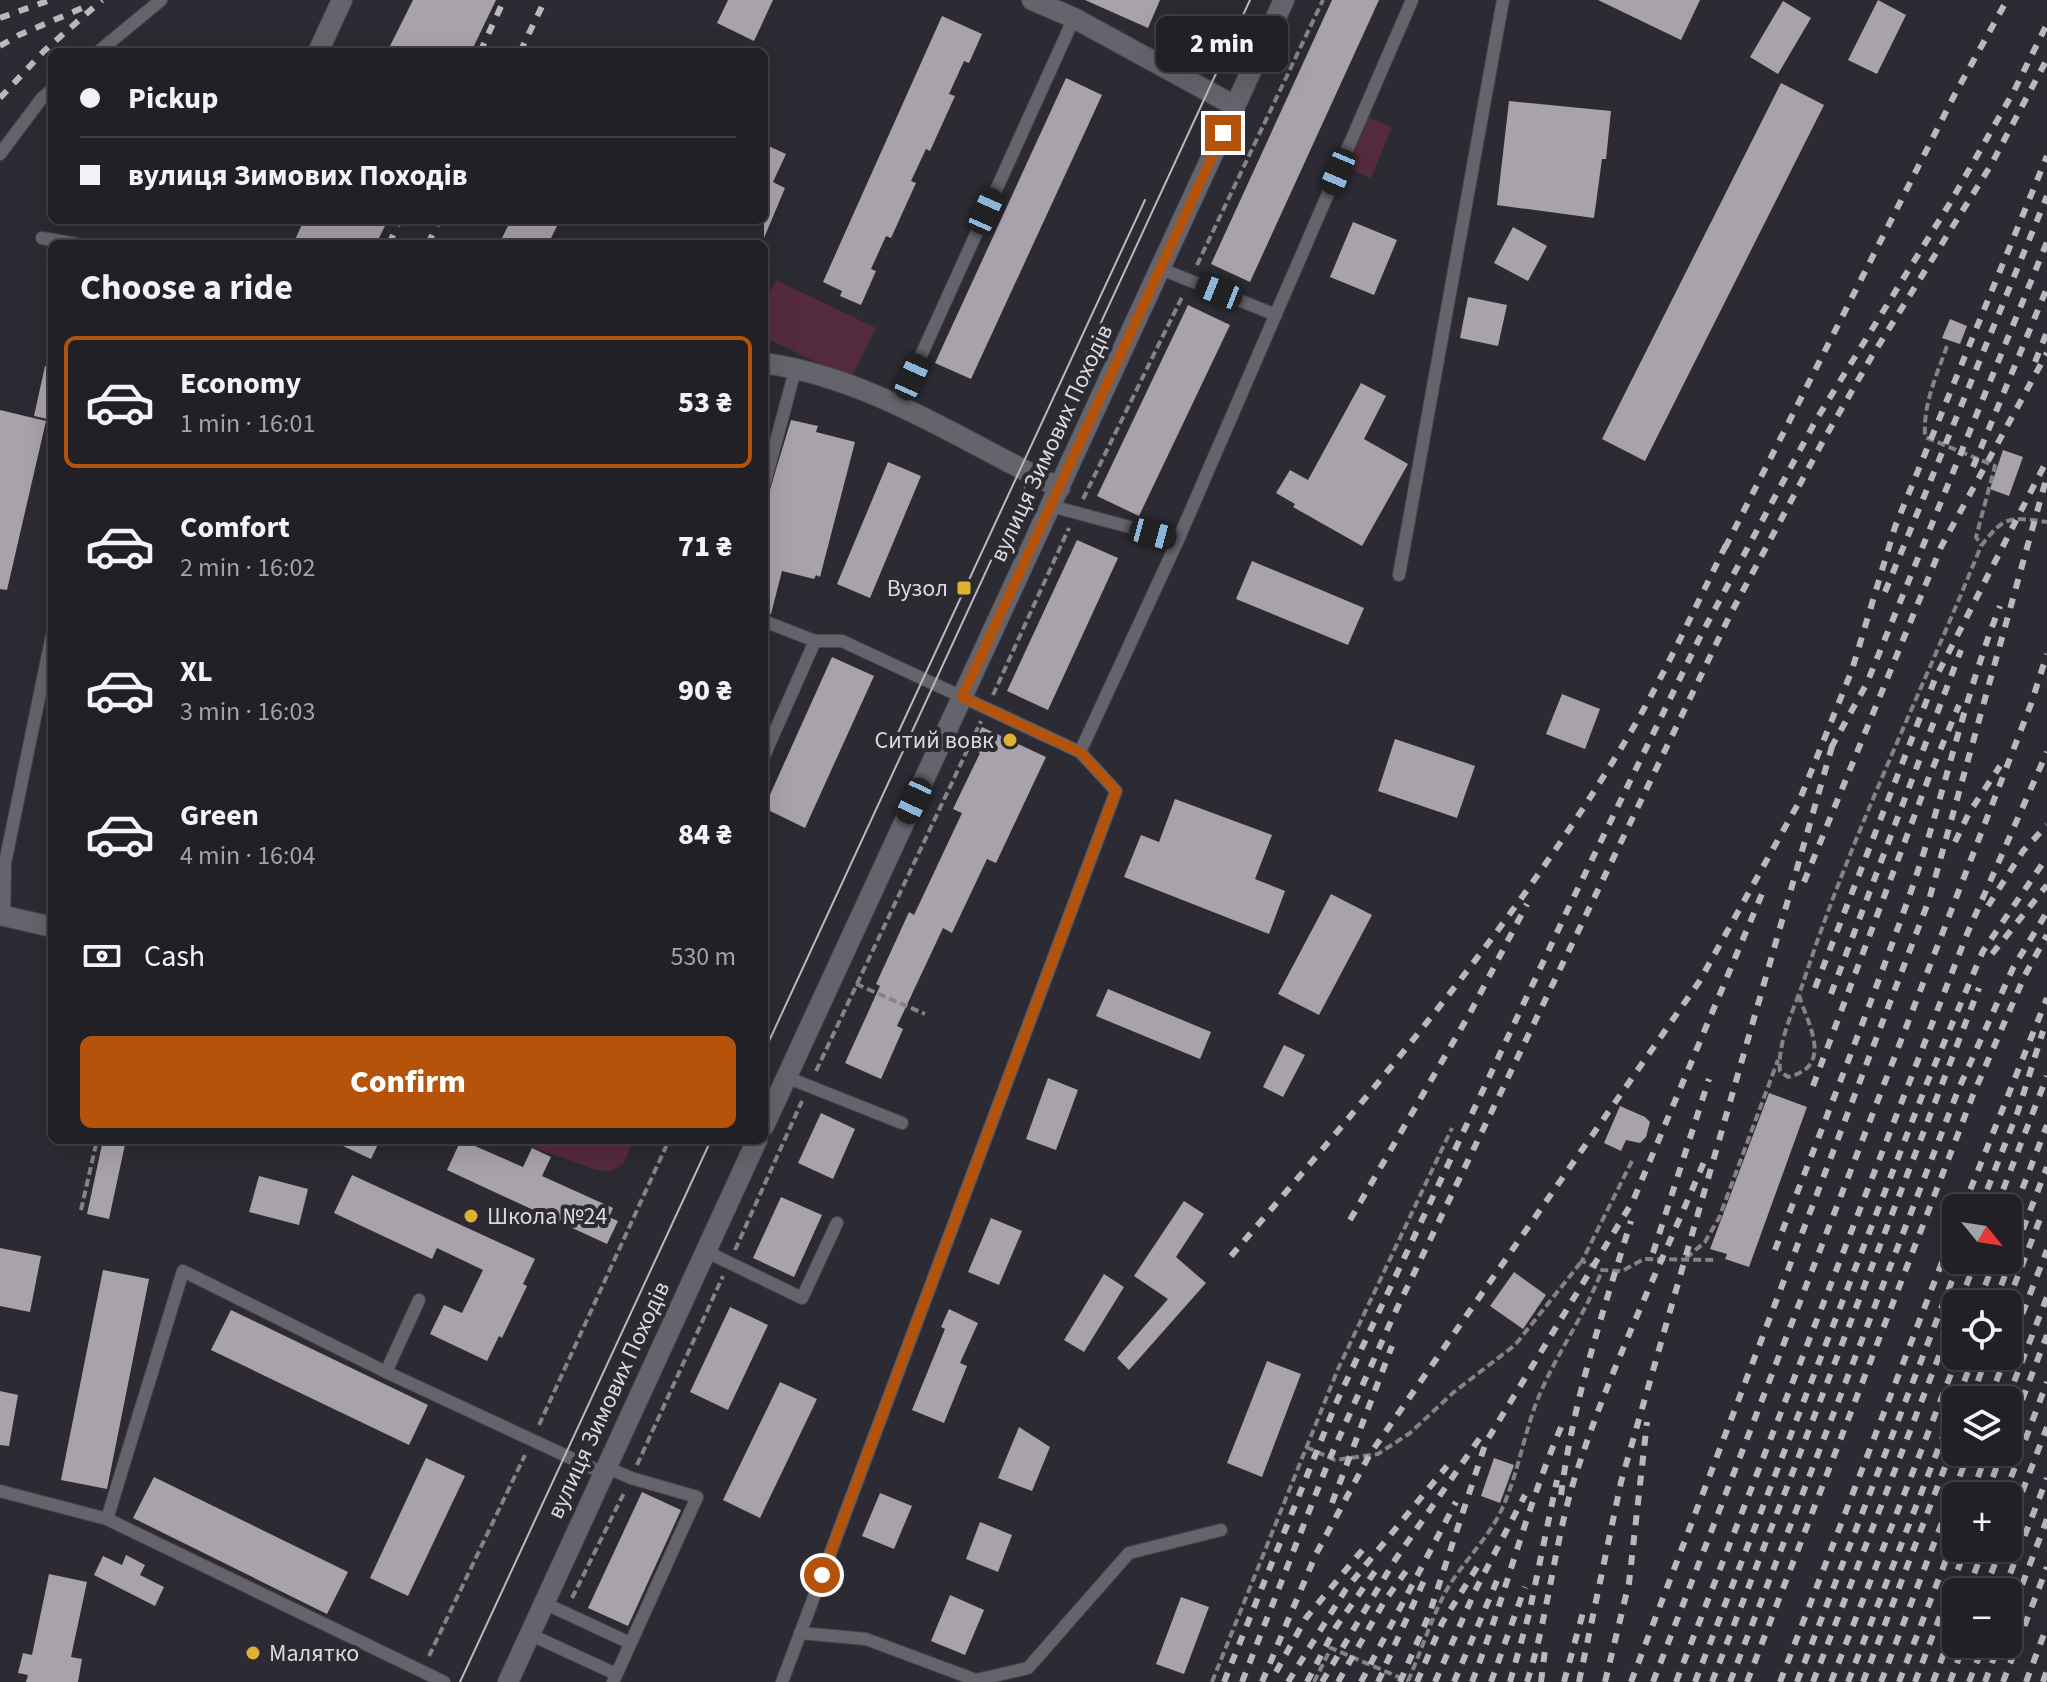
<!DOCTYPE html>
<meta charset="utf-8">
<style>
body{margin:0;font-family:"Source Sans 3",sans-serif;background:#2d2d32;color:#f1f3f6;height:100vh;display:flex;flex-direction:column;font-size:30px;white-space:nowrap}
*{box-sizing:border-box;margin:0}
p{font-size:26px;color:#a2a3a7}
.icon{flex:none;width:44px;height:44px;fill:none;stroke:currentColor;stroke-width:2;stroke-linecap:round;stroke-linejoin:round}
.map{position:relative;flex:1;overflow:hidden}
.details{position:absolute;left:48px;top:240px;width:720px;height:904px;display:flex;flex-direction:column;background:#212026;border-radius:12px;box-shadow:0 8px 32px #0002,0 0 0 2px #3e3e43}
.details>*{flex:none}
.top-card{position:absolute;left:48px;top:48px;width:720px;height:176px;border-radius:12px;box-shadow:0 8px 32px #0002,0 0 0 2px #3e3e43;display:grid;align-content:center;height:176px;padding:0 32px;background:#212026}
.needle{width:52px;rotate:120deg}
.tools{position:absolute;left:1942px;top:1194px;display:grid;gap:16px}
.tools a{display:grid;place-items:center;width:80px;height:80px;border-radius:12px;background:#212026;box-shadow:0 8px 32px #0002,0 0 0 2px #3e3e43;font-size:40px}
.end{position:absolute;width:36px;height:36px;margin:-18px;border:10px solid #b45309;background:#fff;box-shadow:0 0 0 4px #fff}
.from{border-radius:50%}
.bubble{position:absolute;height:56px;border-radius:12px;background:#212026;box-shadow:0 8px 32px #0002,0 0 0 2px #3e3e43;font-size:26px;font-weight:800;line-height:56px;text-align:center}
.car{position:absolute;width:24px;height:48px;margin:-24px -12px;border-radius:10px;box-shadow:0 0 6px 2px #0007;background:linear-gradient(#222 24%,#8ab4d8 0 40%,#222 0 76%,#8ab4d8 0 86%,#222 0)}
.top-card b{display:flex;align-items:center;gap:28px;height:76px;font-size:30px}
.top-card b+b{border-top:2px solid #3e3e43}
.top-card i{width:20px;height:20px;background:#f1f3f6}
ul{padding:0;list-style:none}
li{display:flex;align-items:center;gap:24px;height:132px;margin:0 16px 12px;padding:0 16px;border:4px solid transparent;border-radius:12px}
li div{flex:1}
li b{display:block;font-size:30px}
li em{font-style:normal;font-weight:800}
li.current{border-color:#b45309}
li>.icon{width:72px;height:72px;stroke-width:1.5}
h2{padding:0 32px;font-size:36px;line-height:96px}
.pay{display:flex;align-items:center;gap:20px;height:88px;padding:0 32px;font-size:30px}
.pay p{margin-inline-start:auto}
.button{display:flex;gap:16px;margin-top:auto;padding:16px 32px}
.button a{flex:1;height:92px;border-radius:12px;background:#b45309;color:#fff;font-size:32px;font-weight:800;line-height:92px;text-align:center}
.map>svg:first-child{display:block}
.green{fill:#542b3d}
.building{fill:#a9a2aa}
.lines{fill:none;stroke-linecap:round;stroke-linejoin:round}
.service-casing{stroke:#47464d;stroke-width:14}
.minor-casing{stroke:#47464d;stroke-width:22}
.secondary-casing{stroke:#47464d;stroke-width:22}
.path{stroke:#838389;stroke-width:4;stroke-dasharray:8 4;stroke-linecap:butt}
.service{stroke:#65646d;stroke-width:12}
.minor{stroke:#65646d;stroke-width:20}
.secondary{stroke:#65646d;stroke-width:20}
.tram{stroke:#b8b8be;stroke-width:2}
.rail{stroke:#b8b8be;stroke-width:6;stroke-dasharray:10 10;stroke-linecap:butt}
.route{stroke:#b45309;stroke-width:10}
.poi-dot{fill:#deb133;stroke:#2c2b33;stroke-width:3}
.labels{text-anchor:middle;stroke-width:8;stroke-linejoin:round;paint-order:stroke}
.street-label{font-size:24px;fill:#d9d9de;stroke:#2c2b33}
.poi-label{font-size:24px;fill:#d9d9de;stroke:#2c2b33;text-anchor:end}
</style>
<div class="map">
<svg width="2047" height="1682" viewBox="0 0 2047 1682">
<rect width="100%" height="100%" fill="#2c2b33"/>
<g class="green">
<path d="M1367,117L1392,127L1371,178L1346,168Z"/>
<path d="M776,280L876,328L851,379L764,337V304Z"/>
<path d="M513,1140H632V1142L624,1163L611,1171L596,1170Z"/>
</g>
<g class="building">
<path d="M413,0H496L471,52H387Z"/>
<path d="M728,0H773L754,41L717,23Z"/>
<path d="M1085,0H1160L1148,28Z"/>
<path d="M1332,0H1379L1250,282L1211,264Z"/>
<path d="M1598,0H1700L1681,40Z"/>
<path d="M1878,0L1906,15L1877,74L1848,60Z"/>
<path d="M1783,1L1811,18L1778,74L1750,57Z"/>
<path d="M942,16L982,34L969,63L964,61L949,94L955,96L930,151L926,149L911,181L916,183L891,238L886,236L871,269L876,271L861,305L840,296L842,291L823,282Z"/>
<path d="M1066,78L1102,95L971,379L935,363Z"/>
<path d="M1781,83L1824,105L1645,461L1602,439Z"/>
<path d="M1509,101L1611,111L1606,159H1602L1594,218L1497,205Z"/>
<path d="M764,144L786,154L773,182L785,188L764,238Z"/>
<path d="M304,220H388L376,244H293Z"/>
<path d="M511,220H560L548,244H499Z"/>
<path d="M1353,222L1397,240L1374,295L1330,277Z"/>
<path d="M1513,227L1547,246L1528,281L1494,263Z"/>
<path d="M1468,297L1507,305L1498,346L1460,338Z"/>
<path d="M1188,305L1230,325L1139,516L1097,496Z"/>
<path d="M1950,319L1967,326L1960,344L1942,338Z"/>
<path d="M45,366L52,367V420L34,416Z"/>
<path d="M1361,383L1386,396L1364,439L1408,464L1362,546L1293,507L1295,504L1276,493L1290,470L1308,480Z"/>
<path d="M0,410L46,421L7,590L0,589Z"/>
<path d="M791,420L818,426L816,432L855,442L820,577L816,575L814,579L782,571L771,614L764,612V509Z"/>
<path d="M2003,450L2023,457L2009,496L1990,489Z"/>
<path d="M888,462L921,476L870,598L837,584Z"/>
<path d="M1077,540L1118,558L1048,710L1007,691Z"/>
<path d="M1252,561L1364,608L1348,645L1236,599Z"/>
<path d="M832,657L874,676L805,828L764,808Z"/>
<path d="M1562,694L1600,709L1585,749L1546,734Z"/>
<path d="M982,727L1046,757L996,863L987,859L952,933L943,928L897,1026L903,1029L881,1079L845,1063L880,986L876,984L909,912L914,915L962,813L953,809L980,753L971,749Z"/>
<path d="M1395,739L1475,766L1457,818L1378,791Z"/>
<path d="M1175,799L1272,835L1255,879L1285,891L1269,934L1124,877L1141,835L1159,842Z"/>
<path d="M1331,894L1372,915L1319,1015L1278,994Z"/>
<path d="M1108,989L1211,1032L1200,1059L1096,1016Z"/>
<path d="M1284,1045L1305,1055L1283,1097L1263,1087Z"/>
<path d="M1048,1078L1078,1090L1056,1150L1026,1139Z"/>
<path d="M1769,1093L1807,1107L1749,1267L1725,1259L1727,1254L1710,1249Z"/>
<path d="M1620,1106L1645,1117L1650,1122L1646,1137L1640,1143L1626,1140L1621,1151L1604,1143Z"/>
<path d="M821,1113L855,1129L833,1179L798,1163Z"/>
<path d="M103,1140H126L109,1219L87,1214Z"/>
<path d="M330,1140H380L371,1159Z"/>
<path d="M461,1140L523,1167L532,1148L551,1157L542,1176L613,1208L609,1217L618,1221L607,1244L447,1170Z"/>
<path d="M352,1175L535,1259L523,1284L527,1286L502,1338L499,1336L487,1361L430,1334L444,1305L462,1313L483,1270L437,1248L432,1259L334,1213Z"/>
<path d="M259,1176L308,1189L299,1225L249,1212Z"/>
<path d="M781,1197L822,1215L794,1277L753,1258Z"/>
<path d="M1184,1201L1204,1214L1176,1257L1206,1283L1129,1370L1117,1358L1168,1299L1134,1276Z"/>
<path d="M991,1218L1022,1231L999,1285L968,1272Z"/>
<path d="M0,1248L41,1256L30,1312L0,1306Z"/>
<path d="M103,1270L149,1279L107,1489L61,1480Z"/>
<path d="M1514,1272L1546,1295L1523,1329L1490,1306Z"/>
<path d="M1104,1274L1124,1287L1084,1352L1064,1340Z"/>
<path d="M730,1307L768,1325L728,1410L690,1392Z"/>
<path d="M949,1309L978,1323L960,1363L967,1366L944,1423L912,1410L945,1329L941,1327Z"/>
<path d="M231,1310L428,1405L409,1445L211,1350Z"/>
<path d="M1267,1361L1301,1374L1262,1477L1227,1463Z"/>
<path d="M780,1382L817,1399L760,1518L723,1500Z"/>
<path d="M0,1391L18,1395L9,1446L0,1445Z"/>
<path d="M1019,1427L1050,1447L1032,1491L998,1478Z"/>
<path d="M426,1458L465,1476L408,1596L370,1578Z"/>
<path d="M1494,1458L1514,1465L1500,1503L1481,1496Z"/>
<path d="M154,1477L348,1572L327,1614L133,1518Z"/>
<path d="M642,1492L681,1510L628,1626L588,1608Z"/>
<path d="M880,1493L912,1506L894,1549L862,1536Z"/>
<path d="M980,1522L1012,1535L998,1572L966,1559Z"/>
<path d="M126,1555L145,1565L140,1575L164,1587L155,1606L94,1575L103,1556L122,1565Z"/>
<path d="M49,1574L87,1582L71,1657L82,1659L78,1682H26L28,1675L18,1673L23,1653L32,1655Z"/>
<path d="M950,1595L984,1610L965,1655L931,1641Z"/>
<path d="M1181,1597L1209,1607L1184,1674L1156,1664Z"/>
</g>
<g class="lines">
<g class="service-casing">
<g id="service">
<path d="M98,52L161,0"/>
<path d="M0,154L42,98L52,90"/>
<path d="M42,238L77,244"/>
<path d="M1161,269L1276,315"/>
<path d="M899,404L1074,18"/>
<path d="M764,486L796,367"/>
<path d="M1051,506L1178,540"/>
<path d="M1399,575L1503,0"/>
<path d="M764,621L815,641L764,756"/>
<path d="M815,641H842L1080,752"/>
<path d="M4,916L5,863L52,635"/>
<path d="M786,1077L902,1123"/>
<path d="M705,1251L802,1298L837,1223"/>
<path d="M386,1372L419,1300"/>
<path d="M606,1467L631,1478L697,1497L613,1682"/>
<path d="M0,1491L107,1519L183,1271L386,1372L603,1473"/>
<path d="M107,1519L444,1682"/>
<path d="M544,1603L630,1643"/>
<path d="M800,1633L866,1639L976,1680L1028,1668L1129,1553L1221,1530"/>
<path d="M529,1634L616,1674"/>
<path d="M782,1682L1116,791L1080,752L1178,540L1412,0"/>
</g>
</g>
<g class="minor-casing">
<g id="minor">
<path d="M1032,0L1074,18L1235,106"/>
<path d="M318,52L342,0"/>
<path d="M764,363C872,378 963,442 1060,488"/>
<path d="M0,915L52,927"/>
</g>
</g>
<g class="secondary-casing">
<g id="secondary">
<path d="M764,1126L1284,0"/>
<path d="M508,1682L757,1140"/>
</g>
</g>
<g class="path">
<path d="M1197,265L1323,0"/>
<path d="M1947,346C1936,377 1923,404 1925,437L1995,466L1976,537L1981,545"/>
<path d="M1083,499L1183,295"/>
<path d="M993,695L1069,528"/>
<path d="M856,984L925,1014"/>
<path d="M1799,995C1807,1023 1835,1066 1788,1077L1780,1071C1777,1043 1794,1009 1803,983C1852,833 1922,692 1981,546C2005,515 2009,517 2047,522"/>
<path d="M816,1071L981,721"/>
<path d="M1632,1161L1582,1261L1602,1270L1622,1271L1644,1259L1716,1260"/>
<path d="M81,1210L97,1140"/>
<path d="M735,1250L802,1101"/>
<path d="M1686,1258L1705,1242L1719,1218L1778,1060"/>
<path d="M539,1425L669,1140"/>
<path d="M1306,1447L1335,1460L1378,1454L1410,1433L1454,1392L1515,1345L1582,1261"/>
<path d="M637,1465L723,1276"/>
<path d="M572,1598L625,1491"/>
<path d="M429,1656L525,1455"/>
<path d="M1408,1681C1421,1652 1431,1619 1446,1591C1462,1563 1487,1540 1501,1511C1518,1475 1523,1437 1537,1401C1555,1355 1585,1316 1602,1270"/>
<path d="M1212,1682L1338,1369L1452,1128"/>
<path d="M1314,1682L1331,1648L1408,1681"/>
</g>
<use href="#service" class="service"/>
<use href="#minor" class="minor"/>
<use href="#secondary" class="secondary"/>
<g class="tram">
<path d="M898,733L1145,200"/>
<path d="M764,1052L1250,0"/>
<path d="M460,1682L711,1140"/>
</g>
<g class="rail">
<path d="M0,18L50,0"/>
<path d="M0,46L19,35L87,6"/>
<path d="M480,52L504,0"/>
<path d="M520,52L545,0"/>
<path d="M0,98L44,51L102,0"/>
<path d="M389,244L400,220"/>
<path d="M428,244L439,220"/>
<path d="M2035,362L2047,332"/>
<path d="M1973,467L2047,288"/>
<path d="M1725,548L1955,94L2007,0"/>
<path d="M1885,592L2047,196"/>
<path d="M1831,748L1867,683L2047,242"/>
<path d="M1955,842L1969,813L2000,766"/>
<path d="M1804,882L1941,547L2047,353"/>
<path d="M1988,906L2023,851L2047,825"/>
<path d="M1992,954L2047,885"/>
<path d="M1815,988L1935,679L2047,460"/>
<path d="M1831,994L1961,650"/>
<path d="M1813,1086L1929,777L1959,705"/>
<path d="M1963,1208L2047,998"/>
<path d="M1980,1208L2018,1111L2043,1031"/>
<path d="M1996,1208L2047,1076"/>
<path d="M1350,1220L1470,1013L1527,904"/>
<path d="M2008,1226L2047,1125"/>
<path d="M1775,1250C1820,1133 1867,1015 1909,897C1943,801 1963,700 2000,606"/>
<path d="M1653,1253L1709,1079"/>
<path d="M1231,1256C1368,1097 1505,937 1615,758C1659,688 1693,611 1730,537"/>
<path d="M1959,1304L1976,1260"/>
<path d="M1978,1304L1995,1260"/>
<path d="M1994,1304L2047,1167"/>
<path d="M2007,1304L2040,1219"/>
<path d="M2008,1351L2047,1250"/>
<path d="M1957,1400L1974,1356"/>
<path d="M1971,1400L1987,1356"/>
<path d="M1989,1400L2006,1356"/>
<path d="M2007,1400L2047,1297"/>
<path d="M2008,1437L2047,1335"/>
<path d="M1561,1495C1573,1400 1603,1312 1631,1221"/>
<path d="M1971,1496L1987,1452"/>
<path d="M1986,1496L2002,1452"/>
<path d="M2004,1496L2047,1382"/>
<path d="M1332,1503L1392,1346"/>
<path d="M2008,1529L2047,1427"/>
<path d="M1967,1592L1984,1548"/>
<path d="M1984,1592L2001,1548"/>
<path d="M2003,1592L2047,1478"/>
<path d="M2008,1622L2047,1519"/>
<path d="M1276,1672L1306,1618L1364,1548"/>
<path d="M1224,1682L1337,1401L1568,909L1700,637L1816,420L1950,203L2014,91L2047,24"/>
<path d="M1242,1682L1330,1458L1392,1319L1730,615L1823,441L1872,356L1991,165L2047,59"/>
<path d="M1262,1682L1316,1554L1370,1454L1699,982L1798,804L1852,670L1895,527L2047,156"/>
<path d="M1288,1682L1346,1589L1447,1466"/>
<path d="M1307,1682L1336,1627L1378,1567"/>
<path d="M1322,1682L1395,1560L1484,1432"/>
<path d="M1338,1682L1384,1602L1411,1564"/>
<path d="M1361,1682L1456,1502"/>
<path d="M1378,1682L1427,1574"/>
<path d="M1400,1682L1429,1615L1486,1442L1633,1201L1764,889"/>
<path d="M1417,1682L1442,1623L1479,1564"/>
<path d="M1435,1682L1475,1591L1525,1495"/>
<path d="M1454,1682L1499,1576"/>
<path d="M1472,1682C1506,1595 1527,1504 1565,1418"/>
<path d="M1491,1682L1525,1587"/>
<path d="M1510,1682L1529,1614L1557,1480"/>
<path d="M1527,1682C1549,1614 1554,1542 1576,1474C1611,1365 1662,1263 1706,1157"/>
<path d="M1541,1682L1545,1650"/>
<path d="M1564,1682L1585,1605"/>
<path d="M1579,1682L1621,1482L1833,743"/>
<path d="M1605,1682L1629,1583L1647,1422"/>
<path d="M1631,1682L1929,900L2047,476"/>
<path d="M1653,1682L2031,704L2047,654"/>
<path d="M1676,1682L1967,934L2047,752"/>
<path d="M1695,1682L1927,1083L1983,951L2047,857"/>
<path d="M1712,1682L1979,988"/>
<path d="M1730,1682L1959,1088L2013,968L2047,912"/>
<path d="M1747,1682L1973,1095L2025,975L2047,935"/>
<path d="M1780,1682L1956,1226"/>
<path d="M1797,1682L1960,1260"/>
<path d="M1813,1682L1956,1312"/>
<path d="M1831,1682L1958,1356"/>
<path d="M1848,1682L1956,1403"/>
<path d="M1863,1682L1956,1438"/>
<path d="M1881,1682L1969,1452"/>
<path d="M1899,1682L1956,1534"/>
<path d="M1915,1682L1966,1548"/>
<path d="M1933,1682L1956,1621"/>
<path d="M1950,1682L1964,1644"/>
<path d="M1969,1682L1984,1644"/>
<path d="M1985,1682L1999,1644"/>
<path d="M2003,1682L2047,1567"/>
<path d="M2026,1682L2047,1626"/>
<path d="M2043,1682L2047,1670"/>
</g>
</g>
<g class="lines">
<path class="route" d="M822,1575L1116,791L1080,752L962,697L1223,133"/>
</g>
<g class="poi-dot">
<rect x="956" y="580" width="16" height="16" rx="4"/>
<circle cx="1010" cy="740" r="8"/>
<circle cx="471" cy="1216" r="8"/>
<circle cx="253" cy="1653" r="8"/>
</g>
<g class="labels">
<g class="street-label">
<text transform="translate(1051 443) rotate(-65)" y="8">вулиця Зимових Походів</text>
<text transform="translate(608 1400) rotate(-65)" y="8">вулиця Зимових Походів</text>
</g>
<g class="poi-label">
<text x="948" y="596">Вузол</text>
<text x="994" y="748">Ситий вовк</text>
<text x="487" y="1224" text-anchor="start">Школа №24</text>
<text x="269" y="1661" text-anchor="start">Малятко</text>
</g>
</g>
</svg>
<div class="tools">
<a><svg class="needle" viewBox="-14 -14 28 28"><path d="M0-13l5 13h-10z" fill="#e53935"/><path d="M0 13l5-13h-10z" fill="#a2a3a7"/></svg></a>
<a><svg class="icon" aria-label="locate" viewBox="0 0 24 24"><circle cx="12" cy="12" r="6"/><path d="M12 2v4M12 18v4M2 12h4M18 12h4"/></svg></a>
<a><svg class="icon" aria-label="layers" viewBox="0 0 24 24"><path d="M12 4l9 5-9 5-9-5zM3 14l9 5 9-5"/></svg></a>
<a>+</a>
<a>−</a>
</div>
<i class="end from" style="left:822px;top:1575px"></i>
<i class="end" style="left:1223px;top:133px"></i>
<div class="bubble" style="left:1156px;top:16px;width:132px">2 min</div>
<i class="car" style="left:1338px;top:172px;rotate:203deg"></i>
<i class="car" style="left:986px;top:211px;rotate:24deg"></i>
<i class="car" style="left:1219px;top:292px;rotate:292deg"></i>
<i class="car" style="left:912px;top:377px;rotate:24deg"></i>
<i class="car" style="left:1153px;top:534px;rotate:105deg"></i>
<i class="car" style="left:914px;top:801px;rotate:205deg"></i>
<div class="top-card">
<b><i class="from"></i>Pickup</b>
<b><i></i>вулиця Зимових Походів</b>
</div>
<section class="details">
<h2>Choose a ride</h2>
<ul>
<li class="current"><svg class="icon" aria-label="car" viewBox="0 0 24 24"><path d="M5 17H2v-5l4-1 3-4h7l3 4 3 1v5h-3M9 17h6M6 11h13"/><circle cx="7" cy="17" r="2"/><circle cx="17" cy="17" r="2"/></svg><div><b>Economy</b><p>1 min · 16:01</p></div><em>53 ₴</em></li>
<li><svg class="icon" aria-label="car" viewBox="0 0 24 24"><path d="M5 17H2v-5l4-1 3-4h7l3 4 3 1v5h-3M9 17h6M6 11h13"/><circle cx="7" cy="17" r="2"/><circle cx="17" cy="17" r="2"/></svg><div><b>Comfort</b><p>2 min · 16:02</p></div><em>71 ₴</em></li>
<li><svg class="icon" aria-label="car" viewBox="0 0 24 24"><path d="M5 17H2v-5l4-1 3-4h7l3 4 3 1v5h-3M9 17h6M6 11h13"/><circle cx="7" cy="17" r="2"/><circle cx="17" cy="17" r="2"/></svg><div><b>XL</b><p>3 min · 16:03</p></div><em>90 ₴</em></li>
<li><svg class="icon" aria-label="car" viewBox="0 0 24 24"><path d="M5 17H2v-5l4-1 3-4h7l3 4 3 1v5h-3M9 17h6M6 11h13"/><circle cx="7" cy="17" r="2"/><circle cx="17" cy="17" r="2"/></svg><div><b>Green</b><p>4 min · 16:04</p></div><em>84 ₴</em></li>
</ul>
<div class="pay"><svg class="icon" aria-label="cash" viewBox="0 0 24 24"><path d="M3 7h18v10H3z"/><circle cx="12" cy="12" r="2"/></svg>Cash<p>530 m</p></div>
<div class="button"><a>Confirm</a></div>
</section>
</div>
